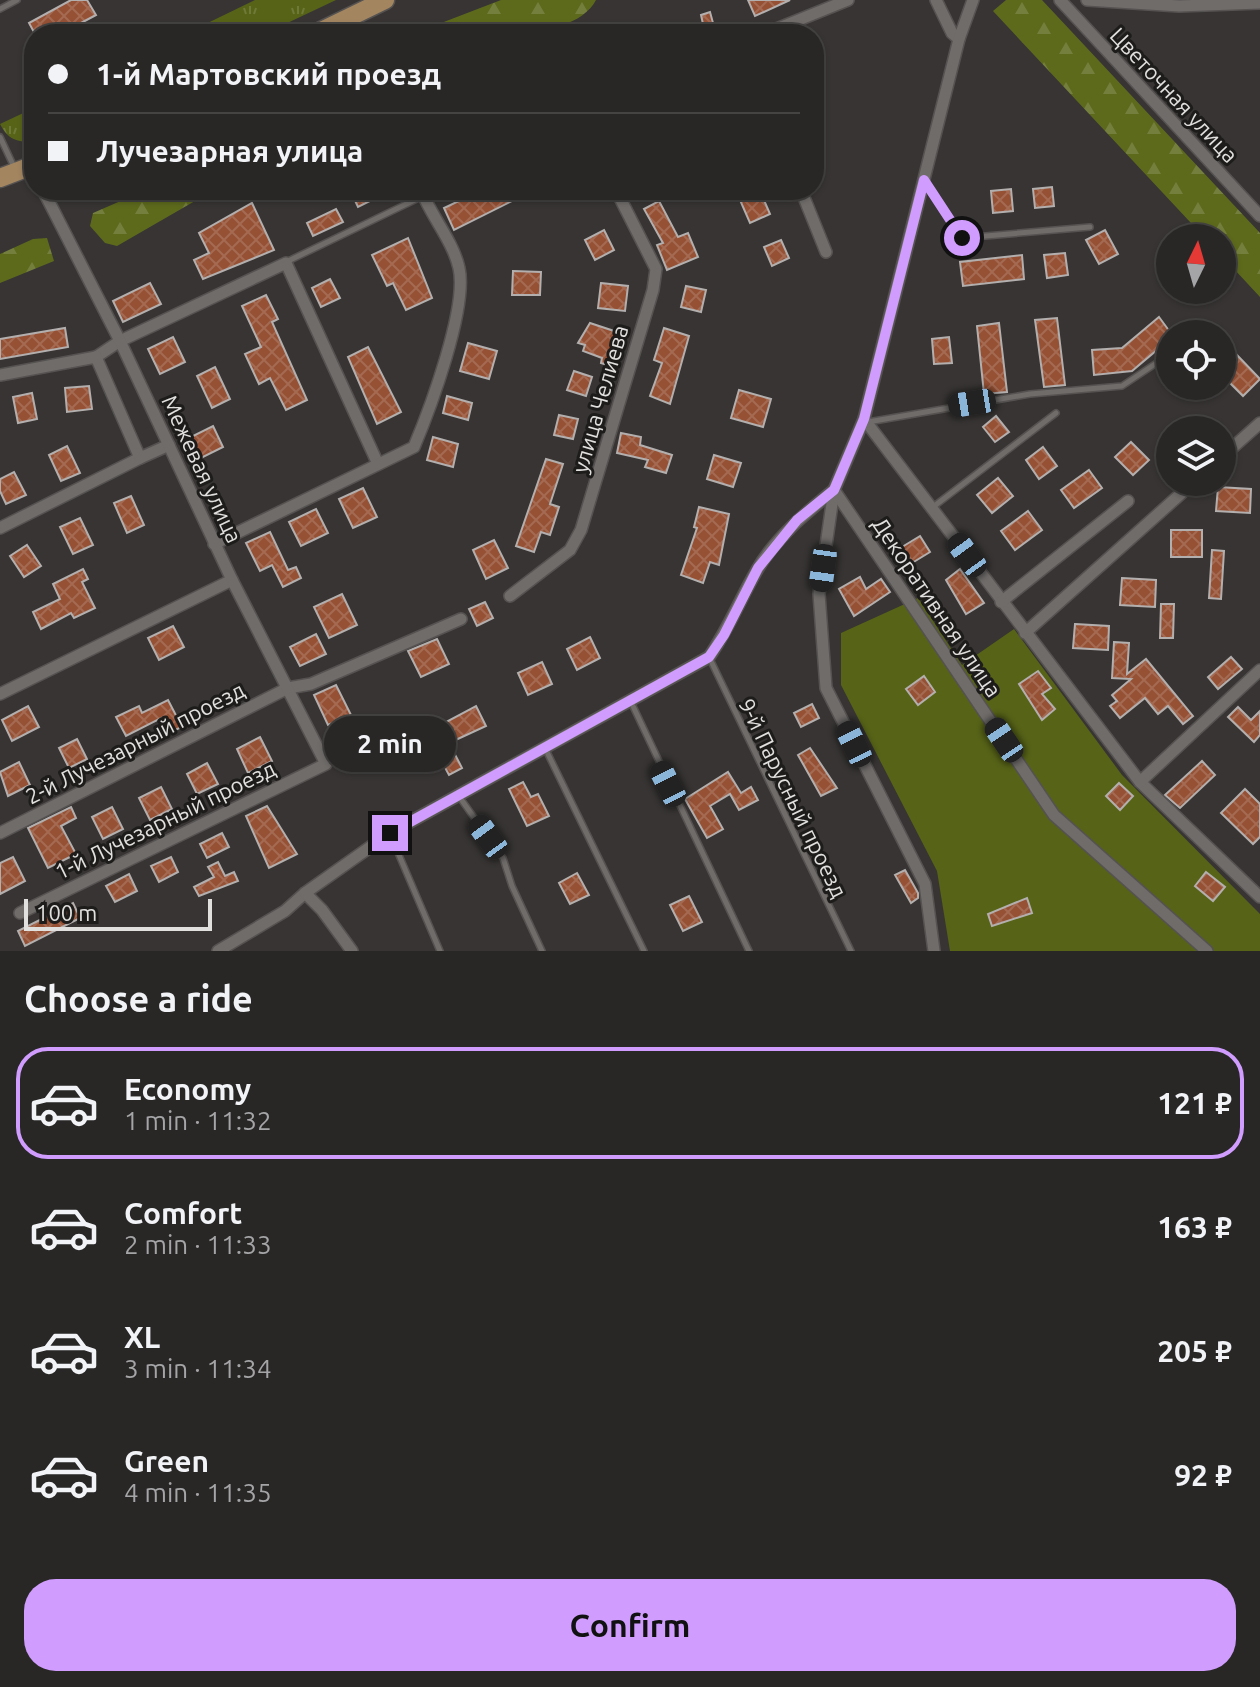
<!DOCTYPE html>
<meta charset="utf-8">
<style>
body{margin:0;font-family:Ubuntu,sans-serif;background:#312f2e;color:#f1f3f6;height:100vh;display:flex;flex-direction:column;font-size:30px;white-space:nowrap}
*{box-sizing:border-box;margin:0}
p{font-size:26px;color:#a5a5a7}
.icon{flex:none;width:44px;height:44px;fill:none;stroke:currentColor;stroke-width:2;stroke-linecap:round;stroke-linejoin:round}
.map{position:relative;height:951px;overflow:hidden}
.sheet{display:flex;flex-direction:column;background:#292726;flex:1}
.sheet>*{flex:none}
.hud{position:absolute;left:24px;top:24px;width:800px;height:176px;border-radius:32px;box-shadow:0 2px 6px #0004,0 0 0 2px #454443;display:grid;align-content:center;height:176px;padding:0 24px;background:#292726}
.needle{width:52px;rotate:5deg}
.fabs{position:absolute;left:1156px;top:224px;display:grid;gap:16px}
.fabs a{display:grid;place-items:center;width:80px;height:80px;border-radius:50%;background:#292726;box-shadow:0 2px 6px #0004,0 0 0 2px #454443;font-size:40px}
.scale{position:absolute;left:24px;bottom:20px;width:188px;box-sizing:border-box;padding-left:8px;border:4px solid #e2e0df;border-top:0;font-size:22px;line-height:28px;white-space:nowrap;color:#e2e0df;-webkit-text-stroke:6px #1d1c1b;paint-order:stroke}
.end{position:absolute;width:36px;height:36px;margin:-18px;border:10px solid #d09dff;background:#111;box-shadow:0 0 0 4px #111}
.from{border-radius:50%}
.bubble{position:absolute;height:56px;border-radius:28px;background:#292726;box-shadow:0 2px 6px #0004,0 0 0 2px #454443;font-size:26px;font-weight:700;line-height:56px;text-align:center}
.car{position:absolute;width:24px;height:48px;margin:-24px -12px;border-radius:10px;box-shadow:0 0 6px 2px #0007;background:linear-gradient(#222 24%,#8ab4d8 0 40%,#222 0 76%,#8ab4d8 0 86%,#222 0)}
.hud b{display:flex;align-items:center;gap:28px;height:76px;font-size:30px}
.hud b+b{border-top:2px solid #454443}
.hud i{width:20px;height:20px;background:#f1f3f6}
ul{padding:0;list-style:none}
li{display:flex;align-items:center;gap:24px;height:112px;margin:0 16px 12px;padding:0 8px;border:4px solid transparent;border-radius:32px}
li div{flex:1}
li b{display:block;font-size:30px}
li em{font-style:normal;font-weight:700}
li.selected{border-color:#d09dff}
li>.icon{width:72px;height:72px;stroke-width:1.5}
h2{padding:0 24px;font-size:36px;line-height:96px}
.button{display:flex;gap:16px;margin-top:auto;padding:16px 24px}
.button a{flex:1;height:92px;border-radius:32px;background:#d09dff;color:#111;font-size:32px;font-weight:700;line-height:92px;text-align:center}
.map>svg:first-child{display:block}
.grass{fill:url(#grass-tufts)}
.forest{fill:url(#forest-firs)}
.garden{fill:#576317}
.building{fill:url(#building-cross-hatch);stroke:#b3afae;stroke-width:2}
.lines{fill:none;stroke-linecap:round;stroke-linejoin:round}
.lane-casing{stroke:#555251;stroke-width:8}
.street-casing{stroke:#555251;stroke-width:14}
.primary-casing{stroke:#555251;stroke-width:21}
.lane{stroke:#6f6c6a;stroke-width:5}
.street{stroke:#6f6c6a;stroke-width:11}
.primary{stroke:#a38660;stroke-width:18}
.route{stroke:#d09dff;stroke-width:10}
.labels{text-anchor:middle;stroke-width:6;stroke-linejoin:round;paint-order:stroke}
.street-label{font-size:22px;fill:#e2e0df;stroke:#1d1c1b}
</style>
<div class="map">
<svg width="1260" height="951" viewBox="0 0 1260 951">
<defs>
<pattern id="grass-tufts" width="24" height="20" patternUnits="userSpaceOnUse" patternTransform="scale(2)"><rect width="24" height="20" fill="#576317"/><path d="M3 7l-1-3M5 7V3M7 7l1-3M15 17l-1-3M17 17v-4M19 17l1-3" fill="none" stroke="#6f7938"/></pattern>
<pattern id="forest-firs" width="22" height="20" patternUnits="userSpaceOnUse" patternTransform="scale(2)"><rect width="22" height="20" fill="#5d6a1c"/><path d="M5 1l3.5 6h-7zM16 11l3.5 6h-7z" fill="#747f3d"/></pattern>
<pattern id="building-cross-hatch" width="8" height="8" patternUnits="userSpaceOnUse" patternTransform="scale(2)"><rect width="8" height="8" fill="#965135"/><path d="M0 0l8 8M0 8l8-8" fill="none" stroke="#a46a52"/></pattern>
</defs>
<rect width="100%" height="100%" fill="#373433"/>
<g class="grass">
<path d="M255,0H336L264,34H185Z"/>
<path d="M34,108V142C17,142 8,140 0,124Z"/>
</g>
<g class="forest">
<path d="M501,0H596C572,45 467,34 423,34L436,25Z"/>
<path d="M1006,0H1042L1260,233V297L1222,256V238H1205L993,11Z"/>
<path d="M146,190H214L117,246L105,243L90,226L93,213Z"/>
<path d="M47,238L54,261L0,283V254L33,239Z"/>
</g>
<path class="garden" d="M918,598L962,665L1014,629L1122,775L1260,914V951H950L937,871L841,685V633Z"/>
<g class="building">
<path d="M71,0H87L96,15L79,24L84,34H35L29,23Z"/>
<path d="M748,0H790L755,16Z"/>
<path d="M710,12L716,34H679L703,24L701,15Z"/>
<path d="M1052,187L1054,206L1035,208L1033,189Z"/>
<path d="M1011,189L1013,211L993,213L991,191Z"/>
<path d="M350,190H392L358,207Z"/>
<path d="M482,190H516L520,197L454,230L444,208Z"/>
<path d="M760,191L770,214L750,223L740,200Z"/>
<path d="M659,201L678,237L688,233L698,257L667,270L657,245L663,243L644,209Z"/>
<path d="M252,203L274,250L203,279L194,260L209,253L199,233Z"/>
<path d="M336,209L343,222L313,236L307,223Z"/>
<path d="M604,230L614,250L595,260L585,240Z"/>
<path d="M1105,230L1118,254L1099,264L1086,240Z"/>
<path d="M408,238L432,298L406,310L393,283L387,286L372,255Z"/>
<path d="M781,240L789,258L772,266L764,247Z"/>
<path d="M1065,253L1068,275L1047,278L1044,255Z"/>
<path d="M1022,255L1024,279L963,286L960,262Z"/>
<path d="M513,271L541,272L540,295H512Z"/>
<path d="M330,279L340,298L321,307L312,288Z"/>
<path d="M150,283L161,304L123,322L113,301Z"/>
<path d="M601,283L628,286L625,311L598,308Z"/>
<path d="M686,286L706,290L701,312L681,307Z"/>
<path d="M266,295L278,319L272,322L307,400L286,410L270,378L259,384L245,354L261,347L242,306Z"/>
<path d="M1159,317L1170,332V339L1132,371L1094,375L1092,350L1122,348Z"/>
<path d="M1057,318L1065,385L1044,387L1035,320Z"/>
<path d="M590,323L617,332L615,338L623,340L614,367L601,363L602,358L583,351L585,345L578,343Z"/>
<path d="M999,323L1007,392L984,394L977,326Z"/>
<path d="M65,328L68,347L0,359V339Z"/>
<path d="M664,328L689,336L670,404L650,396L662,363L654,360Z"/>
<path d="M173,337L185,362L160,374L148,349Z"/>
<path d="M949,337L952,363L934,364L932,339Z"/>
<path d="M468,343L497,351L489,379L460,371Z"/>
<path d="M368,347L401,412L377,424L348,357Z"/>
<path d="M1236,354L1260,379L1243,396L1222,375V368Z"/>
<path d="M215,367L230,399L212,408L197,376Z"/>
<path d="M574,371L592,377L586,396L567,390Z"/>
<path d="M89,386L92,409L67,412L65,388Z"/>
<path d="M739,390L771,399L763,427L731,418Z"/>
<path d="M32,393L37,419L18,423L13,397Z"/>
<path d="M447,396L472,403L468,420L443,413Z"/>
<path d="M559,415L578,419L573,439L554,435Z"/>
<path d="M996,416L1009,432L995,442L983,427Z"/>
<path d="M213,426L223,447L197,460L187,439Z"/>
<path d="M621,433L641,437L640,445L672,455L666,473L645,467L648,460L617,453Z"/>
<path d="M433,437L458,444L453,467L427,460Z"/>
<path d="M1131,442L1149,460L1133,475L1115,457Z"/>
<path d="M67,446L80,473L61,481L49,455Z"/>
<path d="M1043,447L1057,466L1039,479L1026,460Z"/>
<path d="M714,455L741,463L733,487L707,479Z"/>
<path d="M546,459L563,464L550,504L559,507L550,535L541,532L534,552L516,546Z"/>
<path d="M1089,470L1102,488L1074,508L1061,490Z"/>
<path d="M14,472L26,495L6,504L0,491V479Z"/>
<path d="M998,478L1013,496L992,513L977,495Z"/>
<path d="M1218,487L1251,489L1250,513L1216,511Z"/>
<path d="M363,488L377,517L353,528L339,499Z"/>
<path d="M131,496L144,525L127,533L114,503Z"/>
<path d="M699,507L729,514L719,565L710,562L703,583L681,575L697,528L694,527Z"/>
<path d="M316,509L328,533L301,546L289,522Z"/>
<path d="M1028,511L1042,530L1015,550L1001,531Z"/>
<path d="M80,518L93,545L73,554L60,527Z"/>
<rect x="1171" y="530" width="31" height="27"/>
<path d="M270,532L288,570L296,567L301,578L283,587L272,565L260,571L246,543Z"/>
<path d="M920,536L930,552L912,563L902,547Z"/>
<path d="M494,540L508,568L486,579L473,550Z"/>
<path d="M27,545L41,566L24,577L10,556Z"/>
<path d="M1212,550L1224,551L1221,599L1209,598Z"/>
<path d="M83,569L88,579L82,582L95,608L74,618L71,613L41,629L33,612L60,599L53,584Z"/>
<path d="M960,569L984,603L966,614L946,580Z"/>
<path d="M860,577L866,589L881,579L890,592L854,616L839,589Z"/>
<path d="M1122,578L1156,580L1155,607L1120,605Z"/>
<path d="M342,594L357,625L329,638L314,607Z"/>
<path d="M485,602L493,618L477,626L469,609Z"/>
<path d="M1161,604H1174L1173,638H1160Z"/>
<path d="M1075,624L1109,626L1108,650L1073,648Z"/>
<path d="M173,626L184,647L159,660L148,638Z"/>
<path d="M316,634L326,654L300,666L290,647Z"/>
<path d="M590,637L600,658L577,670L567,649Z"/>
<path d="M437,639L449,664L421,677L408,651Z"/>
<path d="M1114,642L1129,643L1127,674L1146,659L1193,716L1183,724L1168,706L1158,714L1145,698L1120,718L1110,706L1117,701L1112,695L1131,679L1112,678Z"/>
<path d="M1231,657L1242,669L1218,689L1208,677Z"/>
<path d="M542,662L552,684L528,695L518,673Z"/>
<path d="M1038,671L1051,688L1042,694L1055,709L1042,720L1019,684Z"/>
<path d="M924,676L935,692L918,705L906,689Z"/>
<path d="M336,685L351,715L328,725L314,695Z"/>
<path d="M168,700L182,727L168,733L161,718L126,736L116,717L139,706L142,713Z"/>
<path d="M812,704L819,718L801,727L794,713Z"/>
<path d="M28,706L39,727L12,741L2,720Z"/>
<path d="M476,706L486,726L449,743L462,768L449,775L436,751L406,765L395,742L418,731L420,736Z"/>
<path d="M1238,707L1251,720L1260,711V735L1254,742L1228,717Z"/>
<path d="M260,737L272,761L248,773L237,749Z"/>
<path d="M77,739L87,759L69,768L59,748Z"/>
<path d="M810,748L837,788L821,796L798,755Z"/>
<path d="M1202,761L1215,775L1180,808L1165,795Z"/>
<path d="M19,762L30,785L8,796L0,772Z"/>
<path d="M207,763L218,784L197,794L187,774Z"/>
<path d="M728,772L741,793L751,787L758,800L739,810L730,794L710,806L723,829L707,838L685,799Z"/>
<path d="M523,782L531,797L538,794L549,816L527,826L509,789Z"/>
<path d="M1119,783L1133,796L1120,810L1106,796Z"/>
<path d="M161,787L172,809L150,820L139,798Z"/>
<path d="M1245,789L1260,804V837L1253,844L1221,813Z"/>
<path d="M267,806L297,854L269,868L246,816Z"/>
<path d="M71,807L76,818L61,826L76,854L48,868L28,828Z"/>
<path d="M112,807L123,829L103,839L92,817Z"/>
<path d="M222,833L229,847L207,858L200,844Z"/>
<path d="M13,857L25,881L0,894V863Z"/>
<path d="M171,857L178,872L159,882L151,866Z"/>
<path d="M218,862L225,876L234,872L238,881L199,896L194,887L214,877L208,867Z"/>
<path d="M905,870L918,893V898L911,903L895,875Z"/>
<path d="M1206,872L1225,887L1213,901L1195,886Z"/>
<path d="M577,873L589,895L570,904L559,883Z"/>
<path d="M129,874L137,891L115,902L106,886Z"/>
<path d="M689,896L702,922L683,931L670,905Z"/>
<path d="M1027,898L1032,913L992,926L988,914Z"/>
<path d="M73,903L80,918L25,946L18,931Z"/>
</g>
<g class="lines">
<g class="lane-casing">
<g id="lane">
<path d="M0,9L17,0"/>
<path d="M0,137L15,169"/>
<path d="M925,181L962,238L1090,227"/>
<path d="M286,262L421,197"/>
<path d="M868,422L1030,394L1122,386L1170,354"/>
<path d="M933,507L1056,413"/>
<path d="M709,657L851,951"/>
<path d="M631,702L749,951"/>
<path d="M545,748L644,951"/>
<path d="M458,795L503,858L512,886L542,951"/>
<path d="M390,834L440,951"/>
</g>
</g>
<g class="street-casing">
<g id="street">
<path d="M936,0L952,33L959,39"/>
<path d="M1060,0L1260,216"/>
<path d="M1087,0L1179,6L1260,3"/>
<path d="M764,34L848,0"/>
<path d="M801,190L826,252"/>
<path d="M96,357L120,341L286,263L378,464"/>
<path d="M0,375L96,357L140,458L0,528"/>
<path d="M864,419L1140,782L1260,897"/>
<path d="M1222,457L1260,423"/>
<path d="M140,458L169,445"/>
<path d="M834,490L1054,815L1207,951"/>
<path d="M214,544L414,447C430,409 468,307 459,268C453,241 431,216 421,190"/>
<path d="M510,596L570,550L581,530L653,290L656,269L616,190"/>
<path d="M1001,602L1128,501"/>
<path d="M1025,633L1194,482"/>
<path d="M0,694L232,580"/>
<path d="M1140,782L1260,670"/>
<path d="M0,833L288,688L311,684L461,619"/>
<path d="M20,913L326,764L232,580L120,341L43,190"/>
<path d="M218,951L285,911L305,893"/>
<path d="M352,951L322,910L305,893L390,833L709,657C728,630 740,599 757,570C775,538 806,513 834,490"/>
<path d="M934,951L925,884L826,688L819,594L834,490L864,419L959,39L973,0"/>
</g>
</g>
<g class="primary-casing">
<g id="primary">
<path d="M315,34L385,0"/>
<path d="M0,178L34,165"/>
</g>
</g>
<use href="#lane" class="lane"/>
<use href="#street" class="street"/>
<use href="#primary" class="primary"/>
</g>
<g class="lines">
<path class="route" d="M390,833L709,657L724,635L758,568L797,520L834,490L864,419L924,180L962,238"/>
</g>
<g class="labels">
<g class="street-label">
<text transform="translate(1174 95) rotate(47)" y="8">Цветочная улица</text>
<text transform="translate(600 399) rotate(-74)" y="8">улица Челиева</text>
<text transform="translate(202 469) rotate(65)" y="8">Межевая улица</text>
<text transform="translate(937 607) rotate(56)" y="8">Декоративная улица</text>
<text transform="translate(135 743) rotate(-27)" y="8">2-й Лучезарный проезд</text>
<text transform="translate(793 798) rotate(64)" y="8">9-й Парусный проезд</text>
<text transform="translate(165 820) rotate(-26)" y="8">1-й Лучезарный проезд</text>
</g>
</g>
</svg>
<div class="fabs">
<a><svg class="needle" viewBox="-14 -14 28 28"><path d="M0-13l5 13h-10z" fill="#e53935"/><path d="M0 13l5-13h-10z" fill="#a5a5a7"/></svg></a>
<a><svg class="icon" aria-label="locate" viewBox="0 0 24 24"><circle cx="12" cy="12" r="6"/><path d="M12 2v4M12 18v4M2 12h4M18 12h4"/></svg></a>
<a><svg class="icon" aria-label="layers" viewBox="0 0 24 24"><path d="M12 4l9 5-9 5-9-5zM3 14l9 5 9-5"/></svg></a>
</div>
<div class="scale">100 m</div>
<i class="end from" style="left:962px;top:238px"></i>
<i class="end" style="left:390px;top:833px"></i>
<div class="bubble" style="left:324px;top:716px;width:132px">2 min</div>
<i class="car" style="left:972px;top:403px;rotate:261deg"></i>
<i class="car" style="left:967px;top:555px;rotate:324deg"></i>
<i class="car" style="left:823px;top:568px;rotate:188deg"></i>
<i class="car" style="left:1004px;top:740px;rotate:326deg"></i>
<i class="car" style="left:854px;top:744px;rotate:334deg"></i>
<i class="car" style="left:668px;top:784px;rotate:333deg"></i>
<i class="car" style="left:488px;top:837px;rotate:324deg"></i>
<div class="hud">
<b><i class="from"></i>1-й Мартовский проезд</b>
<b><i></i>Лучезарная улица</b>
</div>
</div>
<section class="sheet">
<h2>Choose a ride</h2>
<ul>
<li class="selected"><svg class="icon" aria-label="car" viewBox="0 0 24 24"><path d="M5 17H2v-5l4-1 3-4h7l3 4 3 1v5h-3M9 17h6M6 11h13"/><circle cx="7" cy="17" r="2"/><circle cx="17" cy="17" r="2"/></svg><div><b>Economy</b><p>1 min · 11:32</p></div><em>121 ₽</em></li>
<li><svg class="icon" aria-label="car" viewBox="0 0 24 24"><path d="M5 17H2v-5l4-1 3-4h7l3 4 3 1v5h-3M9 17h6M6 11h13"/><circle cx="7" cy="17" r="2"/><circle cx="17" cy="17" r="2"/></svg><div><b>Comfort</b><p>2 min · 11:33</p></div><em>163 ₽</em></li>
<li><svg class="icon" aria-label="car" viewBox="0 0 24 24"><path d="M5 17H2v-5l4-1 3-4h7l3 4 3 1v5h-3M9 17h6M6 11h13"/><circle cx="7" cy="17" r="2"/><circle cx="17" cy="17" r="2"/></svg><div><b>XL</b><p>3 min · 11:34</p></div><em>205 ₽</em></li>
<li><svg class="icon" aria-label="car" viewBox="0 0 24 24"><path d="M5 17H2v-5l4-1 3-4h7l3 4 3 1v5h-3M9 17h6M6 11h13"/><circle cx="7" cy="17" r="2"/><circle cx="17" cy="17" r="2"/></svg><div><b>Green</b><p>4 min · 11:35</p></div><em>92 ₽</em></li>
</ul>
<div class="button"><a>Confirm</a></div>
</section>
